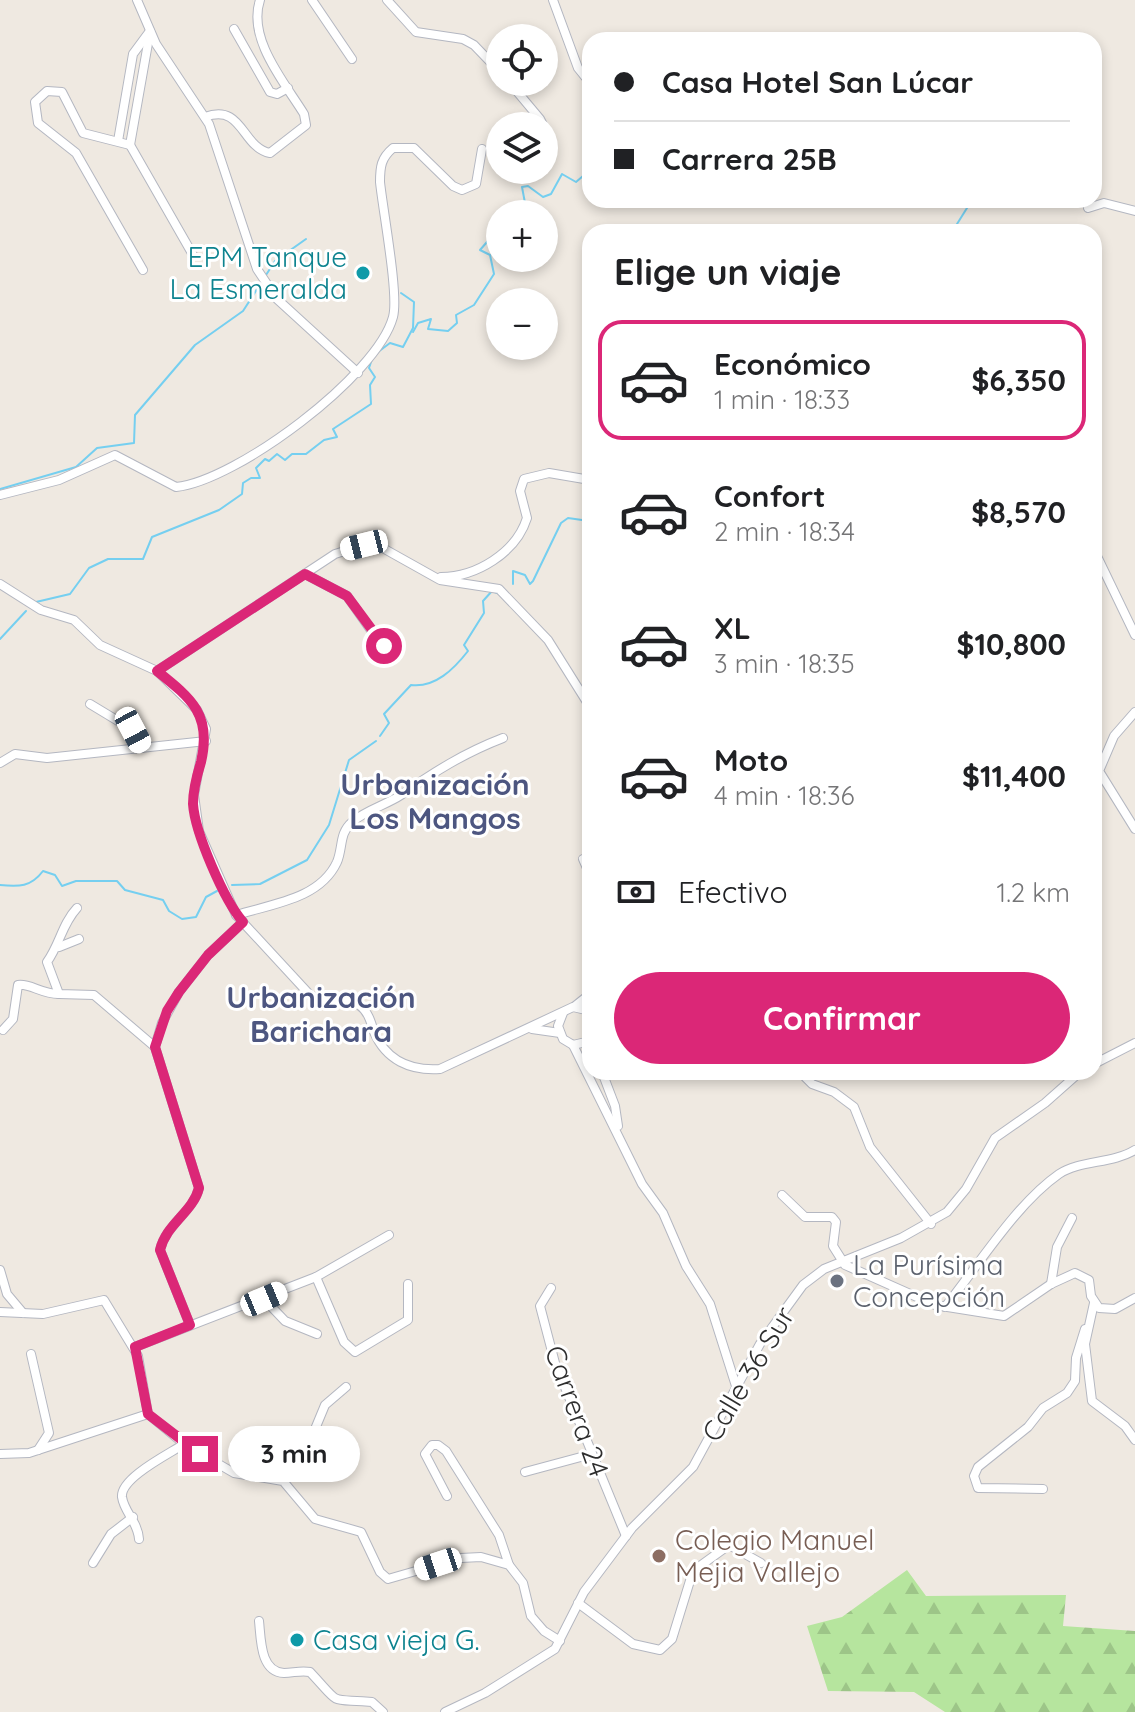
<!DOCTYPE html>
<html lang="es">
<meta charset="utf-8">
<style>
body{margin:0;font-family:Quicksand,sans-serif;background:#f6f6f6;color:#202124;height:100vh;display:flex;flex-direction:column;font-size:30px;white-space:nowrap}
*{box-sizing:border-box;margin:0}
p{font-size:26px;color:#757577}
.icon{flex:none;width:44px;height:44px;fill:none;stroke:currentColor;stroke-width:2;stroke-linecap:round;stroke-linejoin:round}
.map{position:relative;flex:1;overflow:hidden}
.sheet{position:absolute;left:582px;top:224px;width:520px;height:856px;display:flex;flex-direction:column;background:#fff;border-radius:24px;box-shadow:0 4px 12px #0003}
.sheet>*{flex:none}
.guide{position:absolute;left:582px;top:32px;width:520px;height:176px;border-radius:24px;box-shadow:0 4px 12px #0003;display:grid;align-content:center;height:176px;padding:0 32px;background:#fff}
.buttons{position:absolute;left:486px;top:24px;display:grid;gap:16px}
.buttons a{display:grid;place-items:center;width:72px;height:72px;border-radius:50%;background:#fff;box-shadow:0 4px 12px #0003;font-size:40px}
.end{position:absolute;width:36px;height:36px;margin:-18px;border:10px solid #db2777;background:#fff;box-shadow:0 0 0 4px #fff}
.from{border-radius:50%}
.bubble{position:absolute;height:56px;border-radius:28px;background:#fff;box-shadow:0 4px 12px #0003;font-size:26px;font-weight:700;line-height:56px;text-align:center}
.car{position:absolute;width:24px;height:48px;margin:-24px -12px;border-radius:10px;box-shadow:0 0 6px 2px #0007;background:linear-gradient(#fff 24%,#345 0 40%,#fff 0 76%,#345 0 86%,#fff 0)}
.guide b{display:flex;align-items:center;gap:28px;height:76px;font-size:30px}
.guide b+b{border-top:2px solid #e0e0e0}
.guide i{width:20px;height:20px;background:#202124}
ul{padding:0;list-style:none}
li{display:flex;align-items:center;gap:24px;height:120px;margin:0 16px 12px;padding:0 16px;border:4px solid transparent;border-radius:24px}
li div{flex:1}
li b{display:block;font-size:30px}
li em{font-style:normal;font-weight:700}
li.selected{border-color:#db2777}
li>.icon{width:72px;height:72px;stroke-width:1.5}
h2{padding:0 32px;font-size:36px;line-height:96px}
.pay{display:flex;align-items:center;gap:20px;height:88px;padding:0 32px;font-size:30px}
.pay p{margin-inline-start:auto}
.cta{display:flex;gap:16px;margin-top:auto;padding:16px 32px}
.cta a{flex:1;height:92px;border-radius:48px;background:#db2777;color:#fff;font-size:32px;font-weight:700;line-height:92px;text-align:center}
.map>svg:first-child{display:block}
.forest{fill:url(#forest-firs)}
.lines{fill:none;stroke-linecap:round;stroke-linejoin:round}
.stream{stroke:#75cff0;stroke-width:2}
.minor-casing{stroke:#b4b7c1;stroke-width:10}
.minor{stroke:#fff;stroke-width:8}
.route{stroke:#db2777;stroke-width:10}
.culture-dot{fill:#0f9aa8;stroke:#fff;stroke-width:3}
.worship-dot{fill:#6b7280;stroke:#fff;stroke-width:3}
.education-dot{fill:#8d6e63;stroke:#fff;stroke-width:3}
.labels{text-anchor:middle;stroke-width:6;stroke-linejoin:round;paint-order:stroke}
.culture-label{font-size:28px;fill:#0d838f;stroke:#fff;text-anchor:end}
.worship-label{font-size:28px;fill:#5b616d;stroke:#fff;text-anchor:start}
.street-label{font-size:28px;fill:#2e2e2e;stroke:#fff}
.education-label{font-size:28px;fill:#785e54;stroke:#fff;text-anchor:start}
.neighbourhood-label{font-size:30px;font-weight:bold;fill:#4d5680;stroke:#fff}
</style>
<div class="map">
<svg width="1135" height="1712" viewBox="0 0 1135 1712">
<defs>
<pattern id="forest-firs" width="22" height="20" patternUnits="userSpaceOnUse" patternTransform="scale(2)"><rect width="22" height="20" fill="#b6e59e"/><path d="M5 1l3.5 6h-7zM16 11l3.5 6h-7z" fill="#9dc588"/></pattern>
</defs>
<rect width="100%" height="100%" fill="#efe9e1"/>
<path class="forest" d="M907,1570L926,1596L1066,1595L1063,1626L1135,1631V1712H945L914,1692L828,1691L807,1626L842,1617Z"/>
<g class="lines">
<g class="stream">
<path d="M500,227L496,217L504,208L525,203L522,187L528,186L543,197L551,194L562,174L576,182L590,170"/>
<path d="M952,232L972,200"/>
<path d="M266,275L275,261L306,239"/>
<path d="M413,332L418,323L431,319L428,329L448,331L457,323L456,315L474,305L494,274L490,255L480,250L500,227"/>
<path d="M378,352L390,343L403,347L413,328L414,302L401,293"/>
<path d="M0,489L76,467L97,448L134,443L135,415L195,345L243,311L263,280"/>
<path d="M513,584V571L525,575L530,584L533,581L561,523L568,518L582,520L586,517L590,529"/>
<path d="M36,602L70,594L89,568L108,559H143L152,537L219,510L242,494L243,483L251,478H260L256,468L265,459L269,461L277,454L285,460L292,454H306L324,440L337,437L333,429L371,404L370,385L375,377L369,368L373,356"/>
<path d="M0,639L26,611"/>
<path d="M380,736L389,723L384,714L411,685C435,688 454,669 468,651L464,645L484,613L483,601L492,591L500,594"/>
<path d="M0,885C19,887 31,887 43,871L55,875L62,886L76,881H117L125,890L163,900L169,911L182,919L196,917L206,897L217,891"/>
<path d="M232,885L260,884L307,860L329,825L349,760L376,741"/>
</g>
<g class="minor-casing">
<g id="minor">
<path d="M137,0L156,44L209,124L257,269L277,299L358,373"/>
<path d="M312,0L352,59"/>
<path d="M387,0L416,32L463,39L474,45L500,72"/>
<path d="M553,0L578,68L590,83"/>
<path d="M234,29L270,92L277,94L288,88"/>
<path d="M509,82L540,119L552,143L550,150"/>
<path d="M205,117C243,103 241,147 270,153L306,125L304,114C285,83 247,39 260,0"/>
<path d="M118,141L133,54L150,31"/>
<path d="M130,145L83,133L62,92L47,91L35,102L38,123L76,153L143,270"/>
<path d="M130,145L193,255"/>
<path d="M130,145L150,32"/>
<path d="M1088,208L1104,203L1135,211"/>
<path d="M0,495L59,480L115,455L176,487C236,481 377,376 393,317C399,295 383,211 380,182C380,167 381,158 393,148H414L453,186L462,190L476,184L482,149"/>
<path d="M1094,550L1135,635"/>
<path d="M305,574L347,596L392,660"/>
<path d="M441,577C476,577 516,553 527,518L520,491L524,479L549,473L590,480"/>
<path d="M0,584L41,610L74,620L100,645L157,671L197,710L206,729L194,795L199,831L236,915L310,995C326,1004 344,996 359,1005C368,1011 371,1022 374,1032C386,1060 410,1071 440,1069L573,1007L590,1011"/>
<path d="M157,671L335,554L364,545L381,547L440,580L499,589L548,640L590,707"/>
<path d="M90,704L133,730L142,748"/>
<path d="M1135,712L1114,736L1099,771L1135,829"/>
<path d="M0,763L15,754L47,758L206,741"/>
<path d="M583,859L590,875"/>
<path d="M77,908C62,924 60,944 47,962L59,994L94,995L155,1047"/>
<path d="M236,915C272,904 320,899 337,862C343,848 339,833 352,822C366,810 386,805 401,795C434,772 464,753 503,738"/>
<path d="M59,947L79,939"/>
<path d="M575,1006L590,994"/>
<path d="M563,1013L558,1026L563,1039L573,1045L590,1041"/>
<path d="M532,1029L560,1033"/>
<path d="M3,1030L13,1019L18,985C30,983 41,994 59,994"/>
<path d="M573,1045L642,1184L663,1213L686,1266L710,1304L736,1386"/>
<path d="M1094,1064L1135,1043"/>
<path d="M602,1072L615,1106L618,1126"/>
<path d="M800,1072L812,1084L834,1092L854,1107L870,1147L931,1224"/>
<path d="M782,1195L805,1217H832L836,1222L833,1246L845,1265L935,1305L1004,1316L1051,1284L1075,1273L1089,1280L1091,1296L1099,1308L1115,1309L1135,1298"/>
<path d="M0,1270L7,1294L23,1313"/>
<path d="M316,1277L344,1342L355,1352L408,1320V1284"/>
<path d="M1051,1284L1057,1247L1072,1218"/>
<path d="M551,1288L540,1306L555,1363L626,1536"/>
<path d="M264,1299L285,1321L317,1334"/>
<path d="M1094,1303L1085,1344L1092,1401L1125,1426L1135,1440"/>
<path d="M945,1307C978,1266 1016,1204 1059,1174C1080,1160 1112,1164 1135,1150"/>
<path d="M0,1312L43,1314L104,1300L138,1356L148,1414L184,1444L234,1473L283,1481L315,1519L361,1532L380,1572L388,1579L461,1558L481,1557L509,1565L523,1583L531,1616L544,1631L560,1641"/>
<path d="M190,1325L160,1250C166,1224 193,1212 199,1188L155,1047L162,1023L179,992L208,955L243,922"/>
<path d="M135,1347L316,1277L389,1235"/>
<path d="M31,1354L49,1433L38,1450"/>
<path d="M0,1454L29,1453L148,1414"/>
<path d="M525,1472L592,1454"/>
<path d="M276,1478L308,1446L325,1405L346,1387"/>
<path d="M1043,1489L978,1488L974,1476L978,1467L1028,1427L1043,1408L1067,1393L1075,1381L1076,1358L1085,1329"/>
<path d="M447,1496L425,1454L432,1445H438L446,1451L499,1535L509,1565"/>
<path d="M139,1539C138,1522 124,1512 122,1497C120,1478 169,1454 184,1444"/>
<path d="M93,1563L111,1534L133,1517"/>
<path d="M578,1603L633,1644L660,1650L672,1639L693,1571L729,1545L761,1563"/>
<path d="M259,1621C261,1639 260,1672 284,1673C293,1673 301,1670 310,1672C343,1707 326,1698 372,1702L383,1712"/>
<path d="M445,1712L485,1693L555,1649L584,1592L632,1528L693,1467L760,1344L803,1285L824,1269L901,1238L947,1212L966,1189L995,1138L1045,1103L1080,1072"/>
</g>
</g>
<use href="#minor" class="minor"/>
</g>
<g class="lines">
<path class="route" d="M200,1454L148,1414L135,1347L190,1325L160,1250C166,1224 193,1212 199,1188L155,1047L167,1011L179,992L208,955L243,922C224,900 195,833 193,804C193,790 197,775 201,762C212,715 192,699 157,671L305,574L347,596L384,646"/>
</g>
<g class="culture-dot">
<circle cx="363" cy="273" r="8"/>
<circle cx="297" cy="1640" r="8"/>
</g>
<circle class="worship-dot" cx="837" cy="1281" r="8"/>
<circle class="education-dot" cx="659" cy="1556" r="8"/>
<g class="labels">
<g class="culture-label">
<text x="347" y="267">EPM Tanque<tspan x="347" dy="32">La Esmeralda</tspan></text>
<text x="313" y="1650" text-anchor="start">Casa vieja G.</text>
</g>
<g class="worship-label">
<text x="853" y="1275">La Purísima<tspan x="853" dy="32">Concepción</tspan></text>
</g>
<g class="street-label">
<text transform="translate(748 1374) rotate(-59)" y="10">Calle 36 Sur</text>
<text transform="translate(577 1411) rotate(70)" y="10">Carrera 24</text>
</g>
<g class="education-label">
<text x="675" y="1550">Colegio Manuel<tspan x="675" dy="32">Mejia Vallejo</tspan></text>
</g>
<g class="neighbourhood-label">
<text x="435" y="795">Urbanización<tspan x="435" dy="34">Los Mangos</tspan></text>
<text x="321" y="1008">Urbanización<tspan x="321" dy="34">Barichara</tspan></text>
</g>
</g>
</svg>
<div class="buttons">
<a><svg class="icon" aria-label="locate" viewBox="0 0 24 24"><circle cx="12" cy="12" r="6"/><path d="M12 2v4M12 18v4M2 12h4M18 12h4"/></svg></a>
<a><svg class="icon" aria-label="layers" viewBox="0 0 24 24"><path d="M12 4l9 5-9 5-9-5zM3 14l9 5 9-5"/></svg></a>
<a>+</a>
<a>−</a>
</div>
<i class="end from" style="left:384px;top:646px"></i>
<i class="end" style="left:200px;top:1454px"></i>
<div class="bubble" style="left:228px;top:1426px;width:132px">3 min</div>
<i class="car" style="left:364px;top:545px;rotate:256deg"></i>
<i class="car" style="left:133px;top:730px;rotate:152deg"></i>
<i class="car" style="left:264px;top:1299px;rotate:67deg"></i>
<i class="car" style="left:438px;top:1564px;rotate:252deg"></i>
<div class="guide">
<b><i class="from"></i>Casa Hotel San Lúcar</b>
<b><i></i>Carrera 25B</b>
</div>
<section class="sheet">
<h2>Elige un viaje</h2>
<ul>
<li class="selected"><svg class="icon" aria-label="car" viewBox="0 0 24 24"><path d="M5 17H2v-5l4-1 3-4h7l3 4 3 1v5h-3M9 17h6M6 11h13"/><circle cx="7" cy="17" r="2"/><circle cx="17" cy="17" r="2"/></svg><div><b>Económico</b><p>1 min · 18:33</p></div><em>$6,350</em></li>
<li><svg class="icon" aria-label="car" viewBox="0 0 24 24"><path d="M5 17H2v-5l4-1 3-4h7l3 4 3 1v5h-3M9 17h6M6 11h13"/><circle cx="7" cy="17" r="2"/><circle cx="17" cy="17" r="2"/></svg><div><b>Confort</b><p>2 min · 18:34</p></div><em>$8,570</em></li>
<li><svg class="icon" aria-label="car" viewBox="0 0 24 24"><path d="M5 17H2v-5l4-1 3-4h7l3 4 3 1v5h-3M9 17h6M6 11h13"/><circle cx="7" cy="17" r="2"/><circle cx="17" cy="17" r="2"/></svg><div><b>XL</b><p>3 min · 18:35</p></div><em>$10,800</em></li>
<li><svg class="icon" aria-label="car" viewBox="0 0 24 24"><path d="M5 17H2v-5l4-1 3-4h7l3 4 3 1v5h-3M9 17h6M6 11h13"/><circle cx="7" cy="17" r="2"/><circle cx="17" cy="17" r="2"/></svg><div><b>Moto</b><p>4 min · 18:36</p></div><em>$11,400</em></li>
</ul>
<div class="pay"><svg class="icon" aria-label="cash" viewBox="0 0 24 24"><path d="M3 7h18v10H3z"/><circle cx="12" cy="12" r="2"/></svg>Efectivo<p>1.2 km</p></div>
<div class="cta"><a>Confirmar</a></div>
</section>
</div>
